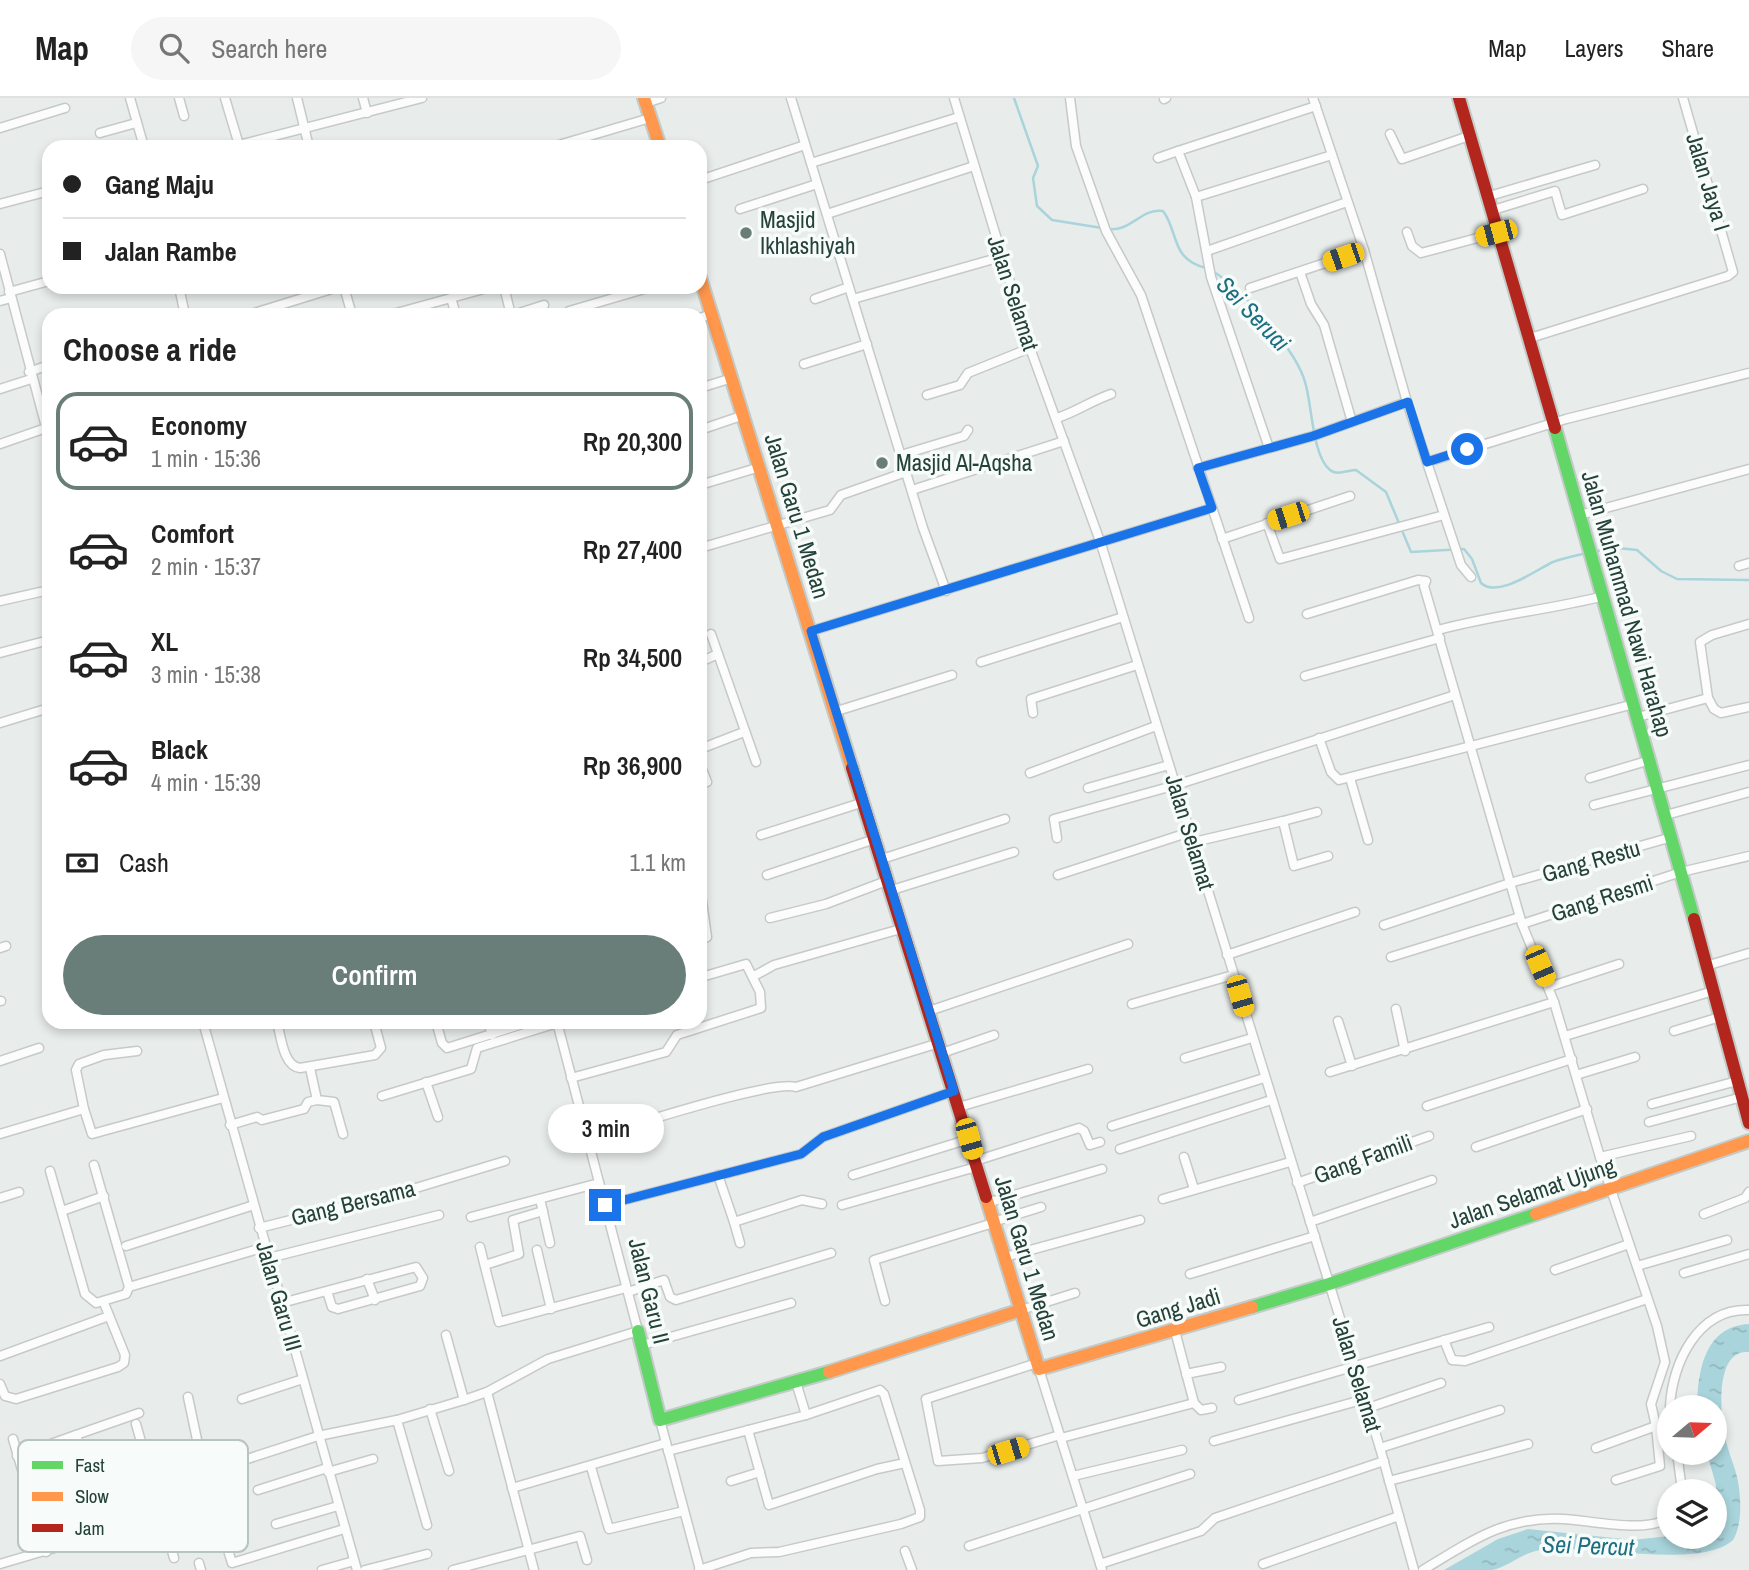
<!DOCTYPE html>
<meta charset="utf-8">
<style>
body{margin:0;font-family:"Archivo Narrow",sans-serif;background:#f6f6f6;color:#222;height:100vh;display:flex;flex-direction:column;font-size:26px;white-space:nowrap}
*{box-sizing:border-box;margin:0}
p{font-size:23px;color:#767676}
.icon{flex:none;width:38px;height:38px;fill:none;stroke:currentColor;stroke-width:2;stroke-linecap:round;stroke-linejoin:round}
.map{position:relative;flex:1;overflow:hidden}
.drawer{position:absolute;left:42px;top:210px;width:665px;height:721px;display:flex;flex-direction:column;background:#fff;border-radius:21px;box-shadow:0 4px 10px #0003}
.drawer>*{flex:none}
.top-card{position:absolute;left:42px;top:42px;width:665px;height:154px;border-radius:21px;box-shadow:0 4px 10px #0003;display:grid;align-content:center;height:154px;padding:0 21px;background:#fff}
.needle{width:46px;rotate:71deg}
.controls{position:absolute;left:1657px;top:1297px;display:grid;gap:14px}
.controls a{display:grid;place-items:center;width:70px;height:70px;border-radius:50%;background:#fff;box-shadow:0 4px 10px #0003;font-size:35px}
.end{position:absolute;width:32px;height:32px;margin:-16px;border:9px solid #1a73e8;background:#fff;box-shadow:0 0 0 4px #fff}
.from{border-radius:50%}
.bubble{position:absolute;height:49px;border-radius:24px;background:#fff;box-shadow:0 4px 10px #0003;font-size:23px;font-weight:600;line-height:49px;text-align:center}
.car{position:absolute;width:21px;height:42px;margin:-21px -10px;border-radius:9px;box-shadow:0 0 5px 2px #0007;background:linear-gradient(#f5c518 24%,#345 0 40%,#f5c518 0 76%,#345 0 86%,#f5c518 0)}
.top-card b{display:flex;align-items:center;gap:24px;height:66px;font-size:26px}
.top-card b+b{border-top:2px solid #e0e0e0}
.top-card i{width:18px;height:18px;background:#222}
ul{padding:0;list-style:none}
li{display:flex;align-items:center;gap:21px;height:98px;margin:0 14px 10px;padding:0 7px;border:4px solid transparent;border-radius:21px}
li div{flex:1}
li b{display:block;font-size:26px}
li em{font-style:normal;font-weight:600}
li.on{border-color:#697e78}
li>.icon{width:63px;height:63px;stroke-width:1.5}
h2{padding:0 21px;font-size:32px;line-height:84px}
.pay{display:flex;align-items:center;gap:18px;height:77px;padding:0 21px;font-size:26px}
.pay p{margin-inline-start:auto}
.cta{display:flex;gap:14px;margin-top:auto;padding:14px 21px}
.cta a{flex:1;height:80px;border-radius:42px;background:#697e78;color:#fff;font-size:28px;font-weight:600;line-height:80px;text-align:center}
header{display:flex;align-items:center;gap:42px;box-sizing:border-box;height:98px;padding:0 35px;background:#fff;border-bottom:2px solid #e0e0e0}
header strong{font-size:33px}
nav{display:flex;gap:38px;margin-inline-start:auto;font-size:24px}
.search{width:490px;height:63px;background:#f6f6f6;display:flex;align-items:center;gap:18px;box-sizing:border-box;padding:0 24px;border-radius:38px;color:#767676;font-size:26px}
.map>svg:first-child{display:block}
.water{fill:url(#water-ripples)}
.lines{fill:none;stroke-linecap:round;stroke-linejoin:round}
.stream{stroke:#a9d4db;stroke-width:2.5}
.street-casing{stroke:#c5cac8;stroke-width:11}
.fast-casing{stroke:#c3cbc8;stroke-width:16}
.slow-casing{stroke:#c3cbc8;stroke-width:16}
.jam-casing{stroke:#c3cbc8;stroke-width:16}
.street{stroke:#fcfcfc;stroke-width:8}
.fast{stroke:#63d668;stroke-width:12}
.slow{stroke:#ff974d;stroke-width:12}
.jam{stroke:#b3261e;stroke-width:12}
.route{stroke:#1a73e8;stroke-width:9}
.poi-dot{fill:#697e78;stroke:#f7fbf9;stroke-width:2.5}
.labels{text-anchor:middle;stroke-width:7;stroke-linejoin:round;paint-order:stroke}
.street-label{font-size:23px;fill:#24423a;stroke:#f7fbf9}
.poi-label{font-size:23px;fill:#24423a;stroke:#f7fbf9;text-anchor:start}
.water-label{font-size:24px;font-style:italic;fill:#1c6f80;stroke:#f7fbf9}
.key{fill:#f7fbf9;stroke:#b8c4c0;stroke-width:2}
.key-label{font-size:19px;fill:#24423a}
</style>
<header>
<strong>Map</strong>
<div class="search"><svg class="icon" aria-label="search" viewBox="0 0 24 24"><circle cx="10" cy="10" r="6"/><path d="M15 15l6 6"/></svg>Search here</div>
<nav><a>Map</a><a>Layers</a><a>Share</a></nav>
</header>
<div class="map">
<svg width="1749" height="1472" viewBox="0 0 1749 1472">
<defs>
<pattern id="water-ripples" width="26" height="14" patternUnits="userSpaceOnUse" patternTransform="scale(1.75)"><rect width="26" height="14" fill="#a9d4db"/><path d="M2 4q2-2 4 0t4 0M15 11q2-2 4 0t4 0" fill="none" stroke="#91b7bd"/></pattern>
</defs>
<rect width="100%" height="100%" fill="#e8edeb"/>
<path class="water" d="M1749,1226V1254C1716,1251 1720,1310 1724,1333C1726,1349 1733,1363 1737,1379C1741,1396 1743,1426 1733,1442C1700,1472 1591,1446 1541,1452C1523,1454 1508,1469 1492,1472C1477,1472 1459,1472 1444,1472L1498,1441L1528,1431L1633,1442L1669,1438H1715L1716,1387L1707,1355L1715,1354V1309H1697C1698,1274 1704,1228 1749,1226Z"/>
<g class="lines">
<g class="stream">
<path d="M1014,0L1038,68L1033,80L1037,108L1052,122L1102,130"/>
<path d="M1108,131C1131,134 1141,110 1163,113C1179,134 1170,161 1206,170"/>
<path d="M1212,173C1241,189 1296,252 1305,284C1312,305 1312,358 1330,372C1337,378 1348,372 1356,372L1386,394L1411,454L1464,451L1472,461L1481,485C1498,501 1537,471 1553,464C1564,460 1575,458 1586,455"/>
<path d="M1596,453L1618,450L1637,452L1661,473L1677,481L1749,482"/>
</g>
<g class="street-casing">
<g id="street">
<path d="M130,0L144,49"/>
<path d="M179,0L184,18"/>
<path d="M225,0L239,47"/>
<path d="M297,0L309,49"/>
<path d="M363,0L367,15"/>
<path d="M791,0L923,430L946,493"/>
<path d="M954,0L1030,250L1101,446L1380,1350L1414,1472"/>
<path d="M1070,0L1076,48L1106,133L1141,197L1249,520"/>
<path d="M1313,0L1364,152L1407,304L1457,455L1461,467L1471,479"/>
<path d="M1164,1L1166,0"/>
<path d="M646,5L661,0"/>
<path d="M0,30L65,10"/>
<path d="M100,35L136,25"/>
<path d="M1390,36L1402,61L1469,38"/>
<path d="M231,49L422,0"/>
<path d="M552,49L650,20"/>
<path d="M1158,60L1178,53"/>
<path d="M811,65L959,19"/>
<path d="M700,82L805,47"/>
<path d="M1196,99L1332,57"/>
<path d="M1486,99L1595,67"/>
<path d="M0,106L49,93"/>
<path d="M740,111L817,86"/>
<path d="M1490,113L1555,93L1562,117L1643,91"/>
<path d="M827,116L974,68"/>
<path d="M1407,134L1412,148L1421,155L1496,135"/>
<path d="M1207,153L1347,104"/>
<path d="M0,156L49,340"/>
<path d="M1300,174L1311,206L1324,227L1352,324"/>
<path d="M179,189L185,217"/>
<path d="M344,189L352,217"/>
<path d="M504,189L511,217"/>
<path d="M1250,190L1364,152"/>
<path d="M9,194L49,183"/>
<path d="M451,200L456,217"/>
<path d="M815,201L849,189"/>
<path d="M853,201L1001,159"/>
<path d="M0,203L11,200"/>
<path d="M569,213L651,189"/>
<path d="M248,217L338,189"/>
<path d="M389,217L491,189"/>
<path d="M513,217L544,207"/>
<path d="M700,220L712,216"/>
<path d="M1527,241L1728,178L1733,174L1683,0"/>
<path d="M804,266L867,246"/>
<path d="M29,274L49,267"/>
<path d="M700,290L732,280"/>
<path d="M0,291L31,281"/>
<path d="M927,297L960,287L968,275L1030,250"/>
<path d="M1057,320C1076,314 1091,303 1111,296"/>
<path d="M700,332L744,317"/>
<path d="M0,346L46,330"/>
<path d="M1269,350L1211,179L1196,99L1178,53L1316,8"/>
<path d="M901,357L964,338L968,332"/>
<path d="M1427,364L1566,321L1749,275"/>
<path d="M1198,370L1313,338L1407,304"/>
<path d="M700,387L760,369"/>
<path d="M912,392L1064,343"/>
<path d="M1580,417L1749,371"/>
<path d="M1267,425L1280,461L1444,417"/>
<path d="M1222,441L1350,398"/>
<path d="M700,450L830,412L841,397L906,374"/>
<path d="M1739,468L1749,465"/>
<path d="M0,503L49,492"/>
<path d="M1307,516L1418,482L1426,483L1424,488L1522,826L1554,904L1600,1059L1657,1228L1665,1264L1651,1306L1656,1328L1596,1350"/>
<path d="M1438,532C1493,517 1549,512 1604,498"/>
<path d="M811,533L1212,410"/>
<path d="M711,536L756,664"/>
<path d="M0,555L49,542"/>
<path d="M700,564L718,556"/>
<path d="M981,564L1123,519"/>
<path d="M1305,578L1440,540"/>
<path d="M1708,600L1700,544L1712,537L1749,526"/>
<path d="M837,613L952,577"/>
<path d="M1033,615L1031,601L1137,567"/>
<path d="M1638,619L1708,600L1714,611L1721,615L1749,609"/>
<path d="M0,625L49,610"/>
<path d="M1319,640L1331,674L1339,682L1634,606"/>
<path d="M700,651L744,634"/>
<path d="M700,666L707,684"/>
<path d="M1030,675L1156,628"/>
<path d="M1350,680L1368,742"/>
<path d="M1590,680L1650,662"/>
<path d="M1088,690L1169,667"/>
<path d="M1594,707L1749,667"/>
<path d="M1666,717L1749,694"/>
<path d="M1283,723L1317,714"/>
<path d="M761,737L864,704"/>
<path d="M1057,740L1054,721L1176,687L1455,597"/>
<path d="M1194,744L1283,723L1294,768L1328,758"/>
<path d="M882,761L1005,721"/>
<path d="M767,777L875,741"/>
<path d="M1058,777L1190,734"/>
<path d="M700,789L707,839L700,843"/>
<path d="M892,792L1014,754"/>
<path d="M770,820L826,806L889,782"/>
<path d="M1522,826L1681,774L1749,758"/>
<path d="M1384,827L1510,785L1672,739"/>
<path d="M0,850L6,848"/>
<path d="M1227,857L1355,814"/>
<path d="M1391,859L1520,819"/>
<path d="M1706,868L1749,855"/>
<path d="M754,878L774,867L904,830"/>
<path d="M1549,889L1619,866"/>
<path d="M0,903H1"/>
<path d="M1132,906L1233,877"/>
<path d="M1396,911L1405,953"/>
<path d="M929,913L1128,846"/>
<path d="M1338,923L1352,968"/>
<path d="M203,924L357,1472"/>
<path d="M277,924C281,938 283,968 300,970L375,957L381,950L374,924"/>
<path d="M436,924L442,945L447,950L530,924"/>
<path d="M488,924L492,937"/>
<path d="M1674,933L1720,919"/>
<path d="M1565,938L1713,893"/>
<path d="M942,955L994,937"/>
<path d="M1185,960L1252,940"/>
<path d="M0,963L39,950"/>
<path d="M310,970L317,1002L334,1004L343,1036"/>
<path d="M1330,974L1554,904"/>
<path d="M1576,977L1635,959"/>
<path d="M571,980L666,954L677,937L761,910L760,894L746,866L705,878L700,875"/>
<path d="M426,984L438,1019"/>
<path d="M382,998L471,971L477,950L557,925"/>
<path d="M1652,1006L1737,983"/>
<path d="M1427,1008L1572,961"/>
<path d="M959,1009L1088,971"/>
<path d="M84,1011L92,1036L223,1000"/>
<path d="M1649,1024L1742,999"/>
<path d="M230,1027L257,1019L262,1022L304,1011L308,1004L317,1002"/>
<path d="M1112,1028L1264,980"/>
<path d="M0,1036L84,1011L76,972L79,966L104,957L137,953"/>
<path d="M588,1040C622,1031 772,981 796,989L939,945"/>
<path d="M1476,1049L1587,1011"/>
<path d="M1120,1051L1271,1002"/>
<path d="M1184,1059L1194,1091"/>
<path d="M1600,1059L1691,1038"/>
<path d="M975,1063L1079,1030L1084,1033L1090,1047L1100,1044"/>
<path d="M94,1067L129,1189"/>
<path d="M50,1073L85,1196L96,1205L126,1196L129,1189L265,1149"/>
<path d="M718,1077L734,1124L802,1102L822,1106"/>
<path d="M853,1077L969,1041"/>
<path d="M1297,1085L1429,1038"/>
<path d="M0,1100L19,1094"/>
<path d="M540,1101L550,1145"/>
<path d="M1163,1101L1290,1064"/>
<path d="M987,1105L1102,1071"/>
<path d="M605,1107L801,1056L823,1039L954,993"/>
<path d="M842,1107L976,1069"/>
<path d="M62,1113L104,1098"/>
<path d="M1704,1116L1745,1100L1749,1094"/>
<path d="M471,1119L599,1085"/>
<path d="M734,1124L740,1145"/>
<path d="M993,1124L1041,1109"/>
<path d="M1310,1124L1432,1082"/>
<path d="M259,1130L406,1093L505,1063"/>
<path d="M126,1148L254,1107"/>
<path d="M480,1149L499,1224L626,1190"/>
<path d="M537,1152L551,1211"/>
<path d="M1005,1159L1140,1122"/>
<path d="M269,1160L439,1117"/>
<path d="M485,1167L519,1156L513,1122L543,1113"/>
<path d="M1637,1168L1727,1142"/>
<path d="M1555,1172L1629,1146"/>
<path d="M1684,1175L1749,1156"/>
<path d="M1190,1176L1315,1138"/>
<path d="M367,1181L375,1202"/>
<path d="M628,1194L664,1182L670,1199L676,1202L831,1155"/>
<path d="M885,1203L874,1162L993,1125"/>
<path d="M283,1205L289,1203L416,1169L423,1180L420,1188L338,1211L332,1209L327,1193"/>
<path d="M1021,1212L1075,1195"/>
<path d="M1175,1233L1194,1305L1201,1312L1212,1310"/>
<path d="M446,1237L464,1302"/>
<path d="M1444,1242L1452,1262L1465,1263L1647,1201"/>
<path d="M642,1247L791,1205"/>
<path d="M0,1258L109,1218"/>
<path d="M1037,1265L926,1301L938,1363L982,1360L1060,1337"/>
<path d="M1039,1271L1102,1472"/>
<path d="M1186,1276L1221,1269"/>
<path d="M796,1284L806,1317"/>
<path d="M0,1286L5,1298L16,1301L118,1269L124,1265L125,1257L104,1205"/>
<path d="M487,1294L534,1472"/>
<path d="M188,1299L204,1375L232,1465L344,1431"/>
<path d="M242,1301L303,1281"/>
<path d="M1239,1302L1489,1229"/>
<path d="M1670,1309C1672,1265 1698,1210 1749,1212"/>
<path d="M1368,1310L1441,1285"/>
<path d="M430,1311L449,1373"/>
<path d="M1670,1316V1325"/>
<path d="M397,1322L427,1427"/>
<path d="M660,1322L700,1472"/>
<path d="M136,1326L174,1460"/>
<path d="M748,1332L769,1407L877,1371L905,1365"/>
<path d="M1061,1340L1194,1305"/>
<path d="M13,1341L46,1454"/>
<path d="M1214,1343L1365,1301"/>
<path d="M1380,1350L1500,1312"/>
<path d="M668,1353L806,1317L880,1292L884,1296L920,1412V1419L901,1426L779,1454L751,1455L699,1472"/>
<path d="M1677,1354L1682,1393"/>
<path d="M17,1358L76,1337"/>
<path d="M591,1369L609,1431L684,1413"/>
<path d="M328,1374L373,1361"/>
<path d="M1073,1378L1182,1352"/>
<path d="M1616,1382L1660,1368L1656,1328"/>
<path d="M731,1383L760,1374"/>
<path d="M1389,1383L1528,1346"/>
<path d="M512,1390L666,1345"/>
<path d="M258,1392L327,1370"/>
<path d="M276,1426L338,1408"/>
<path d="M105,1435L76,1337L139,1315"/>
<path d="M969,1448L1190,1376"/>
<path d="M905,1453L912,1472"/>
<path d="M199,1465L201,1472"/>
<path d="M0,1466L163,1418L174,1408L183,1387L204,1375L318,1338L397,1322L464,1302L487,1294L548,1261L638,1233L557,924"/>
<path d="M1100,1466L1201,1433L1215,1420L1384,1363"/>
<path d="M1263,1466L1399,1418"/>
<path d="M322,1472L354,1463"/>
<path d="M365,1472L427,1456"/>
<path d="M453,1472L580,1438L587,1462"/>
<path d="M1423,1472C1471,1443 1505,1418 1563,1421C1589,1422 1652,1437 1670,1418"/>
</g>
</g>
<g class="fast-casing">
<g id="fast">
<path d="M1555,330L1694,821"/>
<path d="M1252,1209L1329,1186L1536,1116"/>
<path d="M638,1233L660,1322L829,1274"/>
</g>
</g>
<g class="slow-casing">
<g id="slow">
<path d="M644,0L660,49"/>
<path d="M700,179L852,670"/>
<path d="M986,1099L1039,1271L1252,1209"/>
<path d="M1536,1116L1749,1043"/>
<path d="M829,1274L1021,1212"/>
</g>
</g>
<g class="jam-casing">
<g id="jam">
<path d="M1459,0L1555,330"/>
<path d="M852,670L986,1099"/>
<path d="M1694,821L1749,1025"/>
</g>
</g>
<use href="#street" class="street"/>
<use href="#fast" class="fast"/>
<use href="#slow" class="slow"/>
<use href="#jam" class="jam"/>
</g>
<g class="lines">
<path class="route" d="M605,1107L801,1056L823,1039L954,993L811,533L1212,410L1198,370L1313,338L1408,304L1427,364L1467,351"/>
</g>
<g class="poi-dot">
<circle cx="746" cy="135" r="7"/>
<circle cx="882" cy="365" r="7"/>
</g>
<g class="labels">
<g class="street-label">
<text transform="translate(1708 84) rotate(73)" y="8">Jalan Jaya I</text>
<text transform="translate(1013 195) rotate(72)" y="8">Jalan Selamat</text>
<text transform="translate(797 418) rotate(73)" y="8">Jalan Garu 1 Medan</text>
<text transform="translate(1627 506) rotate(74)" y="8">Jalan Muhammad Nawi Harahap</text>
<text transform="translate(1190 734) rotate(73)" y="8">Jalan Selamat</text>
<text transform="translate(1591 763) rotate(-16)" y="8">Gang Restu</text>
<text transform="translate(1602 800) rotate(-18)" y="8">Gang Resmi</text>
<text transform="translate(1363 1061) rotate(-20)" y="8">Gang Famili</text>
<text transform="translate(1532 1095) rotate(-19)" y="8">Jalan Selamat Ujung</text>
<text transform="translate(353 1105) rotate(-14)" y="8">Gang Bersama</text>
<text transform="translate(1027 1160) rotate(73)" y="8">Jalan Garu 1 Medan</text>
<text transform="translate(649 1193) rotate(76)" y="8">Jalan Garu II</text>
<text transform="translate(279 1198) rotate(74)" y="8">Jalan Garu III</text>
<text transform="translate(1178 1210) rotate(-17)" y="8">Gang Jadi</text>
<text transform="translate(1357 1276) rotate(73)" y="8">Jalan Selamat</text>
</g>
<g class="poi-label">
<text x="760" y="130">Masjid<tspan x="760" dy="26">Ikhlashiyah</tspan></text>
<text x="896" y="373">Masjid Al-Aqsha</text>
</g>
<g class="water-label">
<text transform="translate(1253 216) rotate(46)" y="8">Sei Seruai</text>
<text transform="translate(1588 1448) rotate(2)" y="8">Sei Percut</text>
</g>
</g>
<rect x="18" y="1342" width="230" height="112" rx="10" class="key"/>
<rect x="32" y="1363" width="31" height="8" fill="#63d668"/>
<rect x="32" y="1394" width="31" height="9" fill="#ff974d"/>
<rect x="32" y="1426" width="31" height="8" fill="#b3261e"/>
<g class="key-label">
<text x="75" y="1374">Fast</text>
<text x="75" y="1405">Slow</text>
<text x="75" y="1437">Jam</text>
</g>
</svg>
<div class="controls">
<a><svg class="needle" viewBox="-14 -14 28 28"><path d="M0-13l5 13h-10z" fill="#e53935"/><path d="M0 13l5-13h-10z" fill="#767676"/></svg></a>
<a><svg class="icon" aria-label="layers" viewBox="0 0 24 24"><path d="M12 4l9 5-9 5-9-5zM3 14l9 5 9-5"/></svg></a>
</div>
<i class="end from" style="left:1467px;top:351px"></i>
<i class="end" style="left:605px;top:1107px"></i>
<div class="bubble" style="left:548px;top:1006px;width:116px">3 min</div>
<i class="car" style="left:1496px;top:135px;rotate:255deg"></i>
<i class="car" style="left:1343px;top:159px;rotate:251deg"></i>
<i class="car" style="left:1288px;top:418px;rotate:252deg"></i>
<i class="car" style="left:1540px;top:868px;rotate:157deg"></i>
<i class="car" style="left:1240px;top:898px;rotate:164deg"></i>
<i class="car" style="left:969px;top:1041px;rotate:164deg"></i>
<i class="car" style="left:1008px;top:1353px;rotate:73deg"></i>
<div class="top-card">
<b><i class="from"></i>Gang Maju</b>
<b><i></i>Jalan Rambe</b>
</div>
<section class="drawer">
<h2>Choose a ride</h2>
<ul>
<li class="on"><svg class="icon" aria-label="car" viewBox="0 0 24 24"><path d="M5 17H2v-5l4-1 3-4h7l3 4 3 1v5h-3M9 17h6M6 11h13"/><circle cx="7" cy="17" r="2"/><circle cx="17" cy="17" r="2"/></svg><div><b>Economy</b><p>1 min · 15:36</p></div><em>Rp 20,300</em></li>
<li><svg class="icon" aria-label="car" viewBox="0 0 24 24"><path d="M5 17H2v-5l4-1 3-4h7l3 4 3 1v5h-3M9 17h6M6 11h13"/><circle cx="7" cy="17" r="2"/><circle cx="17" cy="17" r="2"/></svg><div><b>Comfort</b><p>2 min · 15:37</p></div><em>Rp 27,400</em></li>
<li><svg class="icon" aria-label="car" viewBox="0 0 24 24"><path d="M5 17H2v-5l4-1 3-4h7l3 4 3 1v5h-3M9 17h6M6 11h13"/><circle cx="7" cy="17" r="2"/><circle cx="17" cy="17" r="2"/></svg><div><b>XL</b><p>3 min · 15:38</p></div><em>Rp 34,500</em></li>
<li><svg class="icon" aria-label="car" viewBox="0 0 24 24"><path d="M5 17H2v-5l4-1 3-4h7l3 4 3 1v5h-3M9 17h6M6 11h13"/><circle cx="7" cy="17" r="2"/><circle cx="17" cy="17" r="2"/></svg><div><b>Black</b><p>4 min · 15:39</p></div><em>Rp 36,900</em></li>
</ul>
<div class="pay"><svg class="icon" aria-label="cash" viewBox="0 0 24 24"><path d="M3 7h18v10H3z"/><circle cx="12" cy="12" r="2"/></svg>Cash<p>1.1 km</p></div>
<div class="cta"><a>Confirm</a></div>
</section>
</div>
